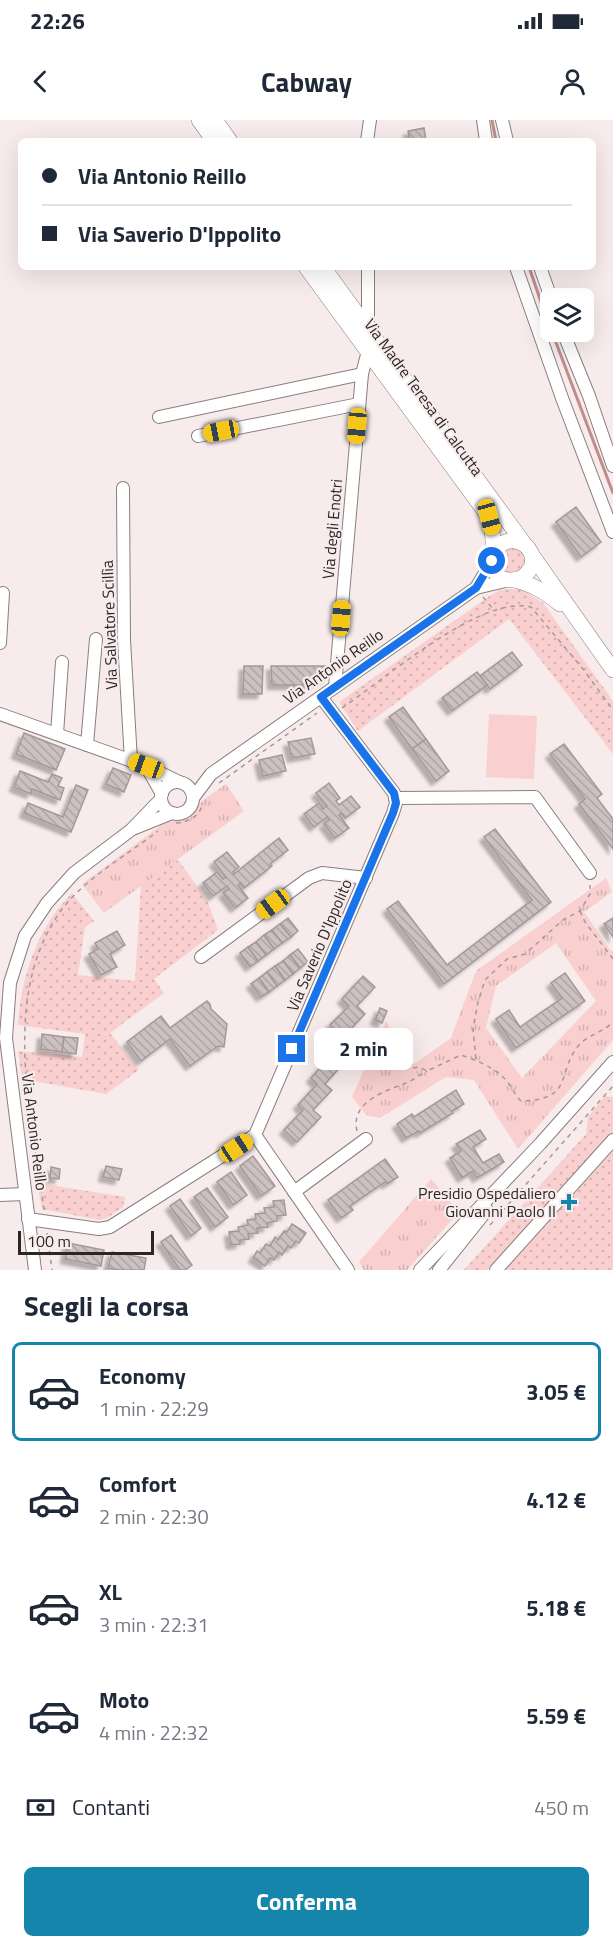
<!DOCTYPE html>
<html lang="it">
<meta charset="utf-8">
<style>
body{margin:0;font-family:"Titillium Web",sans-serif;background:#f2f2f3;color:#1f2937;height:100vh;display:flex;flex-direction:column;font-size:22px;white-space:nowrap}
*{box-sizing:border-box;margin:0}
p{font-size:20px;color:#747a83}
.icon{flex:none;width:33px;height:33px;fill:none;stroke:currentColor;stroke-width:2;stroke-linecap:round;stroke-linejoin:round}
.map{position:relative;height:1150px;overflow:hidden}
.sheet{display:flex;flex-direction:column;background:#fff;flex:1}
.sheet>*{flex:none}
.hud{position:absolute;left:18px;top:18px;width:578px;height:132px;border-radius:9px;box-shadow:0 6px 24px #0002;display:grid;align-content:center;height:132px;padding:0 24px;background:#fff}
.buttons{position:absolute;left:540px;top:168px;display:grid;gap:12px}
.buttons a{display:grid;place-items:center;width:54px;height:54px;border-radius:9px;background:#fff;box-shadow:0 6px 24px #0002;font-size:30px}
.scale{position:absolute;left:18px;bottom:15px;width:136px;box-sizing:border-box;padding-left:6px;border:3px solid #2c2727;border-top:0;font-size:16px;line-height:21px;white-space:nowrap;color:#2c2727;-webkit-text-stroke:4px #f8ebeb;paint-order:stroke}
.end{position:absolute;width:27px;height:27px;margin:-14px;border:8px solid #1a73e8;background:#fff;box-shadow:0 0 0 3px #fff}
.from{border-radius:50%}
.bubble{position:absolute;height:42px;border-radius:9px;background:#fff;box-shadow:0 6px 24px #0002;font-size:20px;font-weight:700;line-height:42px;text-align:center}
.car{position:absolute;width:18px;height:36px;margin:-18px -9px;border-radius:8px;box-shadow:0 0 4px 2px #0007;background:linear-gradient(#f5c518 24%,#345 0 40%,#f5c518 0 76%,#345 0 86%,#f5c518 0)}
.hud b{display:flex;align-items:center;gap:21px;height:57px;font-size:22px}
.hud b+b{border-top:2px solid #e0e1e3}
.hud i{width:15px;height:15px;background:#1f2937}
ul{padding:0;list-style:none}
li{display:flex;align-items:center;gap:18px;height:99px;margin:0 12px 9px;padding:0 12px;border:3px solid transparent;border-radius:9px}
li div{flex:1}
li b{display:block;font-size:22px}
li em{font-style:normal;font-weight:700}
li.current{border-color:#1585ac}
li>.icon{width:54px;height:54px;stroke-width:1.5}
h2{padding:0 24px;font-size:27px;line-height:72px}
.pay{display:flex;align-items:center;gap:15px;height:66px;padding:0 24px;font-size:22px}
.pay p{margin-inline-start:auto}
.cta{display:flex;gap:12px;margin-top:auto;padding:12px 24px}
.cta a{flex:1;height:69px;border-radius:9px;background:#1585ac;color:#fff;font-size:24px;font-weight:700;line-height:69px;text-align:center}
.status{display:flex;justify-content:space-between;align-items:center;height:42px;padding:0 30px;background:#fff;direction:ltr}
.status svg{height:16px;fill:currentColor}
header{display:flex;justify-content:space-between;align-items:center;height:78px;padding:0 24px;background:#fff;font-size:27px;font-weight:700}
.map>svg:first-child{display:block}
.grass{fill:url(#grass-dots)}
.park{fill:url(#park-tufts);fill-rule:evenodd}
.garden{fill:#f9cfcf}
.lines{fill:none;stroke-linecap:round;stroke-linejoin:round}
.stream{stroke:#c08c8c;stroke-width:3}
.building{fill:url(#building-back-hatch);stroke:#a49898;stroke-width:1.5;filter:url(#shadow)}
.minor-casing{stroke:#897e7e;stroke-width:14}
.major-casing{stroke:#897e7e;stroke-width:16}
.path{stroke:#a39999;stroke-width:1.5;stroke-dasharray:4.5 4.5;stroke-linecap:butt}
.minor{stroke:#fff;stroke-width:12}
.major{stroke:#fff;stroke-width:15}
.route{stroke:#1a73e8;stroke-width:8}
.poi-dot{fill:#1585ac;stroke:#f8ebeb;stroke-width:2}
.labels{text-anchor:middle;stroke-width:4.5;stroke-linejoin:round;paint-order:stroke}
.street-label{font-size:16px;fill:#2c2727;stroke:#f8ebeb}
.poi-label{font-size:16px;fill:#2c2727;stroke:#f8ebeb;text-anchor:end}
</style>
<div class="status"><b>22:26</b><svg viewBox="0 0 49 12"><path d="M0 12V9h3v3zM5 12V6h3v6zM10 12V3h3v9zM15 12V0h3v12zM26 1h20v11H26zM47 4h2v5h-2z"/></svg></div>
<header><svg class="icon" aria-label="back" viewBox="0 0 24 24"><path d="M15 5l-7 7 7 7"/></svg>Cabway<svg class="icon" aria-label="person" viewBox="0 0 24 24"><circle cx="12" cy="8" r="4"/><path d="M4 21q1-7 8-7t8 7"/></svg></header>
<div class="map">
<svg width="613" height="1150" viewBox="0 0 613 1150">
<defs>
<pattern id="grass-dots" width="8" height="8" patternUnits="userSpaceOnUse" patternTransform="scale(1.5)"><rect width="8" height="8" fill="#f9cfcf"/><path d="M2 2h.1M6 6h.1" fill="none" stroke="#d6b2b2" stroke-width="1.8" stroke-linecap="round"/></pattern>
<pattern id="park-tufts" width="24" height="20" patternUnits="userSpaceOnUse" patternTransform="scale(1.5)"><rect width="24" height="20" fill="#f9cfcf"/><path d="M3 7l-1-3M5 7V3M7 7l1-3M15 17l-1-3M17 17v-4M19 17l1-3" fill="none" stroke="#d6b2b2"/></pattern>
<pattern id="building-back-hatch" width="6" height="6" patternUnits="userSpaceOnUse" patternTransform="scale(1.5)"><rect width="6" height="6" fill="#ccc0c0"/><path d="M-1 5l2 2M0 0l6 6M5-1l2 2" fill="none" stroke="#afa5a5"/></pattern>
<filter id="shadow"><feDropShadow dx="-4.5" dy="4.5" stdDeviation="1.5" flood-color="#0004"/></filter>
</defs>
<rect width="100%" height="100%" fill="#f8ebeb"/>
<g class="grass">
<circle cx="512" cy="440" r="13"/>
<path d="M511,469L523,470L543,483L613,581V634L509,499L358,611L339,582L491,475L500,470Z"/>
<path d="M178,740L207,780L218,810L154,859L164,873L110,913L139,950L106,974L22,959L18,931L82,937L85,914L18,905C21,857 37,808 72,773L94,801L85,807L78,855L135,861L141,765Z"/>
<path d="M605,976L613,977V1013L487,1150H464L586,1014L588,997Z"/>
<path d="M613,1031V1150H505Z"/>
<path d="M37,1063L125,1077L123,1087L107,1098L100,1100L42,1089Z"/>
</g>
<g class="park">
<path d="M226,664L244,691L104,793L82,764L164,703L190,698L202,681Z"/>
<path d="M606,758L612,772L584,792L611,831L613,830V920L518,1029L474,960L446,957L380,998L366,995L352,977L386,901L398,923L414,944L451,918L476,851ZM556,823L596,881L522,958L486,908L496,866Z"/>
<path d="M431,1059L459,1092L407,1150H364L359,1142Z"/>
</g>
<path class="garden" d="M489,594L537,596L534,659L486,657Z"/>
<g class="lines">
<g class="stream">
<path d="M492,0L496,21"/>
<path d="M529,147L550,208"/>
<path d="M552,212L613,373"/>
</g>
</g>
<g class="building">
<path d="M424,8L426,21H410L408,11Z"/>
<path d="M576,387L601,422L581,437L556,402Z"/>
<path d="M512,532L522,545L490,569L480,556Z"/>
<path d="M244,546H263L262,574H243Z"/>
<path d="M271,546H326V557L320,561L305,565H272Z"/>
<path d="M477,552L487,565L452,591L442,578Z"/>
<path d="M403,587L426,619L412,629L389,597Z"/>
<path d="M24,613L65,629L56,650L16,634Z"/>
<path d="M311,618L315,634L292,638L288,622Z"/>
<path d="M426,619L449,651L436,661L412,629Z"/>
<path d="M564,624L602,674L597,678L613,699V729L579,684L585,679L550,634Z"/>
<path d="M282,635L286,651L263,656L259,640Z"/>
<path d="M113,648L131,655L124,672L106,664Z"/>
<path d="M20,651L48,662L52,654L62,658L58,666L64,668L60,680L32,669L31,674L14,667Z"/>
<path d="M329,663L340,678L336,681L339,685L351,676L360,687L345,698L341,693L339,695L349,708L335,718L324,704L329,700L327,697L314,707L304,694L319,683L323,689L327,686L316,673Z"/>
<path d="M76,665L88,670L71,712L24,693L28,683L63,697Z"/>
<path d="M495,709L551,782L444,864L387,789L398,781L447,845L532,780L484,717Z"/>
<path d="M279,718L288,730L270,744L272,746L244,768L240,763L238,765L248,778L235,788L223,773L229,769L227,766L213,776L203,763L217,752L223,759L226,757L214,742L227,732L239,747L233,752L234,754Z"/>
<path d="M288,798L298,811L291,817L280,804Z"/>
<path d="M613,798V817L604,804Z"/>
<path d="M280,804L291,817L282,823L272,810Z"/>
<path d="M272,810L282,823L274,829L264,815Z"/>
<path d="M117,811L125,825L110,834L117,847L101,855L89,834L98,829L95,823Z"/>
<path d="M264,815L274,829L266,835L256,822Z"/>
<path d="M256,822L266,835L258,841L248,827Z"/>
<path d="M248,827L258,841L250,847L240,833Z"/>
<path d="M298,829L308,842L300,848L290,835Z"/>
<path d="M290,835L300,848L293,854L283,841Z"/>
<path d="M283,841L293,854L285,860L275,846Z"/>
<path d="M275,846L285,860L277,866L267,852Z"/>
<path d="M267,852L277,866L269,872L259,858Z"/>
<path d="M565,853L585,881L516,928L496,899L509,890L520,907L562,878L551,863Z"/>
<path d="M363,856L375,867L357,886L365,894L347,913L354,919L336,939L342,945L325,964L332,970L313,990L321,997L297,1022L284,1010L303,990L298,985L317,964L311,958L328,939L321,932L339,913L330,905L349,886L342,879Z"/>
<path d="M259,858L269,872L261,877L251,864Z"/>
<path d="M207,881L210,884L211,889L227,904L224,927L218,926L190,946L170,919L141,941L127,922L161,896L170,908Z"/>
<path d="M380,888L387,891L382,903L375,900Z"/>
<path d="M42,914L64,917L62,932L41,929Z"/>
<path d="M64,917L78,918L76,934L62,932Z"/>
<path d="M456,970L464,984L452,991L453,993L420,1013L419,1011L406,1018L397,1004L412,994L414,997Z"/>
<path d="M480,1010L486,1019L473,1027L483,1043L499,1034L504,1042L477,1058L473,1051L462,1058L450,1038L461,1031L456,1024Z"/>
<path d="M253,1036L275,1066L261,1076L240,1046Z"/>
<path d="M385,1039L398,1057L387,1064L385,1062L350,1086L353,1090L341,1098L328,1080Z"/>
<path d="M106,1046L122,1049L119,1060L103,1057Z"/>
<path d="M51,1047L60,1049L59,1059L50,1058Z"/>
<path d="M231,1052L247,1075L233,1085L217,1062Z"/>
<path d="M207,1068L228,1097L215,1107L194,1077Z"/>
<path d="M180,1079L201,1108L191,1116L170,1086Z"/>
<path d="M284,1080L286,1095L277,1096V1101L267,1103L268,1107L257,1108L258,1113L248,1114L249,1119L240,1120V1124L231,1125L229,1112L239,1111L238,1107L248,1105L247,1100L256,1099L255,1094L265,1093L264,1088L274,1087L273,1081Z"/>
<path d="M292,1104L306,1113L299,1123L296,1121L291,1128L288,1126L282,1135L279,1132L274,1140L270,1138L265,1146L253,1138L257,1131L260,1133L266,1124L270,1126L275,1117L278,1120L284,1111L287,1112Z"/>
<path d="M171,1115L192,1145L185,1150H180L161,1122Z"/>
<path d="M68,1123L104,1130L101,1146L65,1139Z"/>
<path d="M112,1132L146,1138L144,1150H120L108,1148Z"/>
</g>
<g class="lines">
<g class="minor-casing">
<g id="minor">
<path d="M483,0L486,21"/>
<path d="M502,0L507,21"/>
<path d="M367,21L370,0"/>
<path d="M516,147L562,278L613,412"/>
<path d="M540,147L551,178"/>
<path d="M368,208V147"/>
<path d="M563,212L589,276L613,346"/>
<path d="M159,297L362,254"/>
<path d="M198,316L359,284"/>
<path d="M123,368L124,520L131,641"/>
<path d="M476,468L492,441"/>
<path d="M0,523L3,473"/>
<path d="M335,567L362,254L368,231"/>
<path d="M321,577L394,673L396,683L393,693L255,1015L348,1150"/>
<path d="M0,594L146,646L179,662"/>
<path d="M57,614L62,542"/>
<path d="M87,625L96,519"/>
<path d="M146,646L162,674"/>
<circle cx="177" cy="678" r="16"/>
<path d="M193,678L211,654L476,468L509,460"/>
<path d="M395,678L535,677L590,753"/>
<path d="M135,708L172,693"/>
<path d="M201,837L309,758L322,753L366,758"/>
<path d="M294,1072L366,1019"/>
<path d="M0,1075L25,1074"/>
<path d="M28,1099L99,1109L110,1107L255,1015"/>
<path d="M35,1150L6,918L10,863L25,816L47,783L74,753L131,710L161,679"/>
<path d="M420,1150L540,1024L613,942"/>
<path d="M439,1150L487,1090"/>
<path d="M496,1150L613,1020"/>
</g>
</g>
<g class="major-casing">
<g id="major">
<path d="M199,0L214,21"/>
<path d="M215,0L230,21"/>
<path d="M306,147L489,397C491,405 493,413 493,421C493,436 488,461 512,460C519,460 524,457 528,452C546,430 507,404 493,435"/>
<path d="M323,147L525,425"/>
<path d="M532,435L613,550"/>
<path d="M515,460C534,465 545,472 560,484"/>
</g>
</g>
<g class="path">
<path d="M483,477L493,489"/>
<path d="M342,588C384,560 481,474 531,487L583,549L613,590"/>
<path d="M219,663L317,593"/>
<path d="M176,703C190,702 199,697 203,683"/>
<path d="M580,791L585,802L613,839"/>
<path d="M374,927L389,931L413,948L419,947L427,951L461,935C477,940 495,948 507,961C512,968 515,975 521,981C575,980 556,952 579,925C589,914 602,913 613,902"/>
<path d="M476,939L473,909L478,882L485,860L507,839L525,834L563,800L580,791L590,774V765"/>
<path d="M357,1011C350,982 385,971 406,963C413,960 420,955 427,951"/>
<path d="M44,1090C31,993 0,874 62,789C88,756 126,736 158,711"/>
<path d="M490,1105L613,966"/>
<path d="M47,1113L52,1150"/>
</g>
<use href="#minor" class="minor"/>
<use href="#major" class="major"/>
</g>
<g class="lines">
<path class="route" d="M292,929L393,693L396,683L394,673L321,577L476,468L492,441"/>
</g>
<path class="poi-dot" d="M566 1073h6v6h6v6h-6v6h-6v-6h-6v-6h6z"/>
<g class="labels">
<g class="street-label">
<text transform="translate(424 277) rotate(54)" y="6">Via Madre Teresa di Calcutta</text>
<text transform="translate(332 409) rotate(-85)" y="6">Via degli Enotri</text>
<text transform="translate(109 505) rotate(-92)" y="6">Via Salvatore Scillìa</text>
<text transform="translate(333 546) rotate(-35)" y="6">Via Antonio Reillo</text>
<text transform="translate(319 825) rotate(-67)" y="6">Via Saverio D'Ippolito</text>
<text transform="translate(35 1012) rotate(83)" y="6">Via Antonio Reillo</text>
</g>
<g class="poi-label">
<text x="556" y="1079">Presidio Ospedaliero<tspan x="556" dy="18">Giovanni Paolo II</tspan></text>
</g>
</g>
</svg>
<div class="buttons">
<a><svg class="icon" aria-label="layers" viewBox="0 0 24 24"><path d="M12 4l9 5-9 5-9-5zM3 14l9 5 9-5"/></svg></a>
</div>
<div class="scale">100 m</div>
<i class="end from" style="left:492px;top:441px"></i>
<i class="end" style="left:292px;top:929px"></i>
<div class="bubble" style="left:314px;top:908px;width:99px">2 min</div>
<i class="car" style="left:357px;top:306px;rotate:185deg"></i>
<i class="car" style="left:221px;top:311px;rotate:259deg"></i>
<i class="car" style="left:489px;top:397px;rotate:165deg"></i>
<i class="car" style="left:341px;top:498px;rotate:5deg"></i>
<i class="car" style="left:146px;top:646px;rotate:290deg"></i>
<i class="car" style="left:273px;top:784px;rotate:234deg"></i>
<i class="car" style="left:236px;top:1028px;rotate:57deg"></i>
<div class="hud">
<b><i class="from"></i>Via Antonio Reillo</b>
<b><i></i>Via Saverio D'Ippolito</b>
</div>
</div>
<section class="sheet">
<h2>Scegli la corsa</h2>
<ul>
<li class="current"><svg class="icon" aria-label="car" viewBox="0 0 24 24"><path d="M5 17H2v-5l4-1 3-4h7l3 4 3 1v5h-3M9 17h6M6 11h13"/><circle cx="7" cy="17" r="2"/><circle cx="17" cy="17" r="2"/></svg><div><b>Economy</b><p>1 min · 22:29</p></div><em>3.05 €</em></li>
<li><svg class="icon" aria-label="car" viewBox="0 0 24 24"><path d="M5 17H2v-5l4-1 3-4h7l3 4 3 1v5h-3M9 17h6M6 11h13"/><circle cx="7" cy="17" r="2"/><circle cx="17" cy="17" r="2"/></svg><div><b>Comfort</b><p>2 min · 22:30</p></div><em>4.12 €</em></li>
<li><svg class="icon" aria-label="car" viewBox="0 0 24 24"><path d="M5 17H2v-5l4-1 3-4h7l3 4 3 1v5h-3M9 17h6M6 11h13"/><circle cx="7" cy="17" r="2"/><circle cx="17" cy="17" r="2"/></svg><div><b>XL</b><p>3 min · 22:31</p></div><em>5.18 €</em></li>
<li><svg class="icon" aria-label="car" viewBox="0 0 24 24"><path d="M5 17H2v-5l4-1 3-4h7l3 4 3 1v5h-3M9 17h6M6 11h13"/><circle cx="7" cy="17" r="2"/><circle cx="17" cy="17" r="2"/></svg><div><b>Moto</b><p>4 min · 22:32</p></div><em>5.59 €</em></li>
</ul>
<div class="pay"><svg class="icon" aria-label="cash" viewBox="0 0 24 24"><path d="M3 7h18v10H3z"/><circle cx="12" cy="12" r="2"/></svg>Contanti<p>450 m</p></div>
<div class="cta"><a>Conferma</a></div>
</section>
